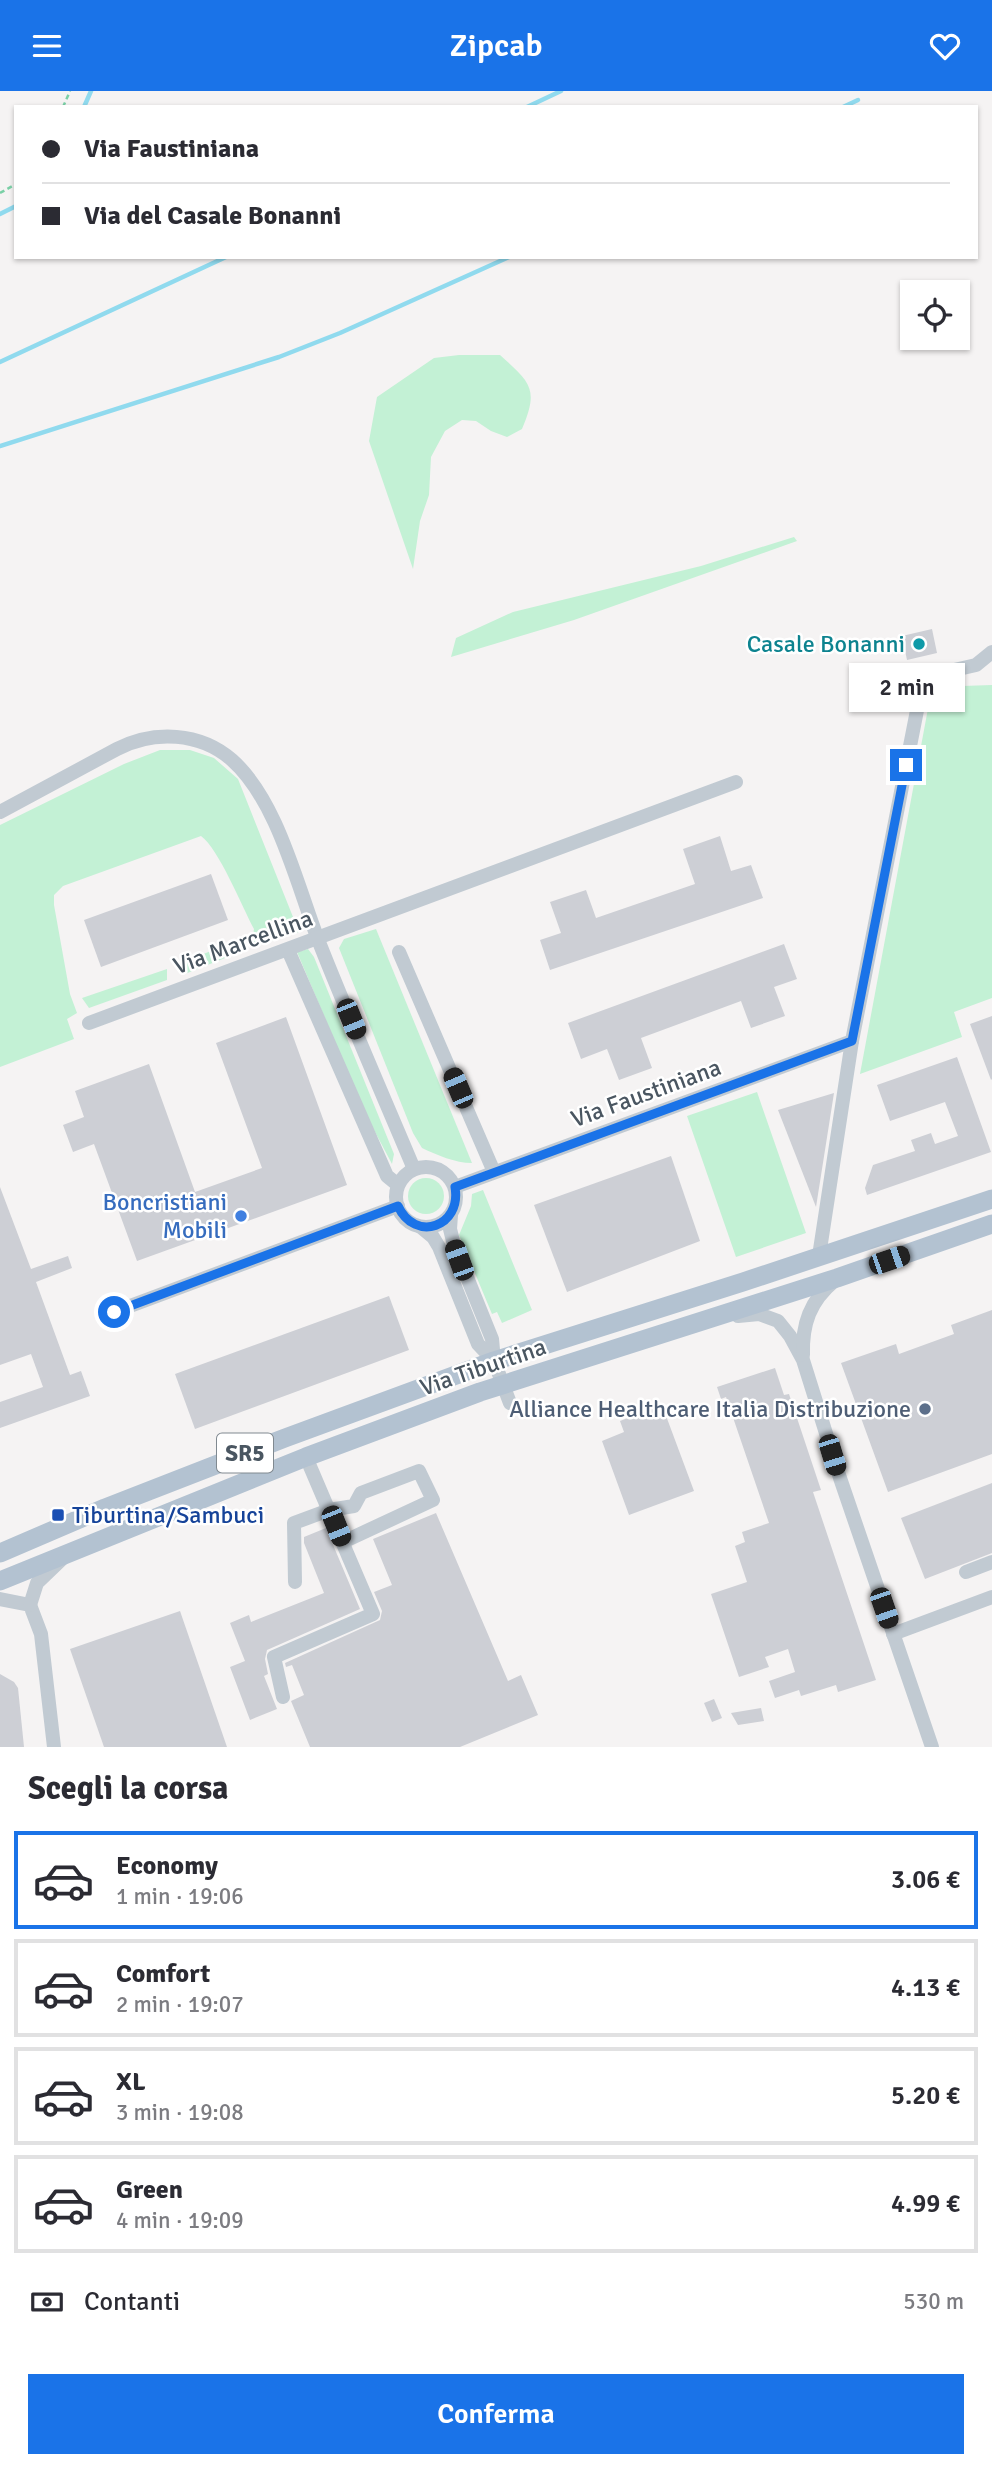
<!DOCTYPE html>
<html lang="it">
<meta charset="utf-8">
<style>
body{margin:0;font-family:Signika,sans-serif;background:#f2f2f3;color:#2b2b33;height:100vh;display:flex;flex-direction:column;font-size:26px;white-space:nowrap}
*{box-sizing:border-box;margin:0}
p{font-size:23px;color:#7c7c81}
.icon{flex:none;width:38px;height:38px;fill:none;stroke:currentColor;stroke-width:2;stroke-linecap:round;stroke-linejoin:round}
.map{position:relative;height:1656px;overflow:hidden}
.panel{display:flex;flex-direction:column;background:#fff;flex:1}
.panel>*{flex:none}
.banner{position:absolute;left:14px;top:14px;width:964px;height:154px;border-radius:0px;box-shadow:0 2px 5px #0004;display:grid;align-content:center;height:154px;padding:0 28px;background:#fff}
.fabs{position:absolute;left:900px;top:189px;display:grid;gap:14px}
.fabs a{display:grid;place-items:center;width:70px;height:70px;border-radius:0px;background:#fff;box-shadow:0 2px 5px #0004;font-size:35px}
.end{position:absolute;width:32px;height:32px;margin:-16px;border:9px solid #1a73e8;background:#fff;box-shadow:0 0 0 4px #fff}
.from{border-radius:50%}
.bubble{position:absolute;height:49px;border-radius:0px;background:#fff;box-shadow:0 2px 5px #0004;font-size:23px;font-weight:600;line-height:49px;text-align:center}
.car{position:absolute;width:21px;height:42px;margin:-21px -10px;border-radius:9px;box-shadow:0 0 5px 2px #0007;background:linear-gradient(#222 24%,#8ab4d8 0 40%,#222 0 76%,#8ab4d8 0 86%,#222 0)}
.banner b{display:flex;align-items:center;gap:24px;height:66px;font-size:26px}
.banner b+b{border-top:2px solid #e1e1e2}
.banner i{width:18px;height:18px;background:#2b2b33}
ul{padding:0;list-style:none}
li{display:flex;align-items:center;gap:21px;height:98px;margin:0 14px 10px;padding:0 14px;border:4px solid #e1e1e2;border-radius:0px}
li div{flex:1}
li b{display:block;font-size:26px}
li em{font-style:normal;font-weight:600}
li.active{border-color:#1a73e8}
li>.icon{width:63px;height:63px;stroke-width:1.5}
h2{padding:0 28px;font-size:32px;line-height:84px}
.pay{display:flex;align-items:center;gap:18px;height:77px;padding:0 28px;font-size:26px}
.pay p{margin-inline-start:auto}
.primary-button{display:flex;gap:14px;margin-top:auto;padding:14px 28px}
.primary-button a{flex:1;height:80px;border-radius:0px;background:#1a73e8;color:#fff;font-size:28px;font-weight:600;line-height:80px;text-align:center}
header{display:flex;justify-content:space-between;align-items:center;height:91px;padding:0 28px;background:#1a73e8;color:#fff;font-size:32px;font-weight:600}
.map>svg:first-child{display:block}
.green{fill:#c3f1d5}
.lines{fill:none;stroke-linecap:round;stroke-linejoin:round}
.stream{stroke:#90daee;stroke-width:4.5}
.building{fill:#cdcfd5}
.path{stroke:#7ad0a6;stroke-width:2.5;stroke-dasharray:5 3.5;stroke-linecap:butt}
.minor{stroke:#c1cad2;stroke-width:14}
.major{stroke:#b3c2d1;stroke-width:19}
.route{stroke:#1a73e8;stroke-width:9}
.culture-dot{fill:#0f9aa8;stroke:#fff;stroke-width:2.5}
.shop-dot{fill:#3f7fe0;stroke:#fff;stroke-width:2.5}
.service-dot{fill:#5c6f8a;stroke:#fff;stroke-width:2.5}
.transit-dot{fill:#1a4fb4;stroke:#fff;stroke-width:2.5}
.labels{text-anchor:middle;stroke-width:5;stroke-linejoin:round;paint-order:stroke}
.shield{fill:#fff;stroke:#808990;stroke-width:2}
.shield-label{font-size:23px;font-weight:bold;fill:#4a5661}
.culture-label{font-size:24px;fill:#0d838f;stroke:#fff;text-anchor:end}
.street-label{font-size:24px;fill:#4a5661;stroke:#fff}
.shop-label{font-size:24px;fill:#366cbe;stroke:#fff;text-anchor:end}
.service-label{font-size:24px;fill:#4e5e75;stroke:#fff;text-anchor:end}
.transit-label{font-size:24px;fill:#164399;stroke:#fff;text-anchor:start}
</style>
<header><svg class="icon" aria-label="menu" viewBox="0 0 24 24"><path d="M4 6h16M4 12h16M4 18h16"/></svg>Zipcab<svg class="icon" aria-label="heart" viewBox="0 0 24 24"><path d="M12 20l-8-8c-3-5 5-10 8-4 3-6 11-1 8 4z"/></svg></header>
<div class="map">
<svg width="992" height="1656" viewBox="0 0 992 1656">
<rect width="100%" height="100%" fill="#f5f3f3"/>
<g class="green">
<path d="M459,264H500C531,292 539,298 522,338L507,346L491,340L476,330L462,329L445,340L431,366L429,404L420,430L413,478L369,350L377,306L434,267Z"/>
<path d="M794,446L797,450L574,529L451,566L456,547L513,521L701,475Z"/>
<path d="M992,594V907L954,921L962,946L860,983L932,596Z"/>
<path d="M160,659H190L214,667L238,688L299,841L256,855L248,846L253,844L254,838C242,816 219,758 201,745L63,795L54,804V814L70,903L77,922L67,928L74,948L0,976V734L124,673Z"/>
<path d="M376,838L472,1072C455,1072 437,1064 422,1057L413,1042L339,857L344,848Z"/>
<path d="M238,850L240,861L185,883L179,872Z"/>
<path d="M308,858L314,866L394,1063L392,1073L365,1022L297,861Z"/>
<path d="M167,878V889L89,917L82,907Z"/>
<path d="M757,1001L806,1142L736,1166L687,1025Z"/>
<circle cx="426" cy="1105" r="18"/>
<path d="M483,1099L532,1219L502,1232L497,1221L492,1223L459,1144L471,1115L472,1103Z"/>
</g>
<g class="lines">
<g class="stream">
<path d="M84,16L91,0"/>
<path d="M527,16L561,0"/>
<path d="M843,16L858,9"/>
<path d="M0,123L16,115"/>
<path d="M0,271L226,166"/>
<path d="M0,355L279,266L340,242L509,166"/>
</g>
</g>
<g class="building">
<path d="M932,538L937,562L907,569L902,545Z"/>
<path d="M720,745L731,780L751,774L763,807L550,879L540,849L561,842L550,811L586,799L596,827L695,793L683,758Z"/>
<path d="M211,783L228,829L101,876L84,829Z"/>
<path d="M784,853L797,888L774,896L785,925L751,937L741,910L641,947L652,977L619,989L607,958L581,968L568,932Z"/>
<path d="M992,925V988L991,989L970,933Z"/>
<path d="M286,926L347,1094L137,1170L94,1053L73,1061L63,1034L84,1026L75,1000L149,973L195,1101L262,1077L216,952Z"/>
<path d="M957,966L991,1061L867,1104L865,1097L873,1074L915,1060L911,1049L931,1042L935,1053L958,1045L945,1011L890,1030L877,994Z"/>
<path d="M834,1002L816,1116L778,1019Z"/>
<path d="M671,1065L700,1150L567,1201L534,1114Z"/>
<path d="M0,1096L31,1178L68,1165L72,1177L36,1191L70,1284L81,1280L90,1305L0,1337V1311L43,1296L31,1263L0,1274Z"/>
<path d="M389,1205L409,1259L195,1338L175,1283Z"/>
<path d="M992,1219V1363L888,1401L841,1272L896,1253L899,1263L954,1243L951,1234Z"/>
<path d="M775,1277L784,1304L789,1303L821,1399L813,1401L876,1589L838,1601L836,1594L801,1605L799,1599L775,1607L769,1590L795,1581L788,1558L765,1566L769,1576L739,1586L711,1503L747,1491L735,1455L745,1451L742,1441L769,1432L726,1306L721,1308L717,1296Z"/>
<path d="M662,1314L694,1400L629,1424L602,1350L624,1341L620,1330Z"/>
<path d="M992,1392V1462L925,1488L901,1427Z"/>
<path d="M436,1422L508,1590L521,1584L538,1624L460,1656H310L291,1610L304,1604L292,1574L286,1576L285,1572L380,1529L382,1520L374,1501L392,1494L373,1448Z"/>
<path d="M326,1437L360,1518L267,1559L265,1568L268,1583L264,1585L277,1618L250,1629L230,1576L245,1570L230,1532L249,1524L251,1531L324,1502L304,1452V1446Z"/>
<path d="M180,1520L227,1656H104L70,1558Z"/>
<path d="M0,1583L14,1591L18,1597L24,1656H0Z"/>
<path d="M714,1608L722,1627L712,1631L704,1612Z"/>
<path d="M761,1617L764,1630L738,1634L731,1622Z"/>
</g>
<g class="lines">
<g class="path">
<path d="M63,16L70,0"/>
<path d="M0,102L16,93"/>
</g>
<g class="minor">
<path d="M0,721L117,658C154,639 200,641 232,669C278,710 297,795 319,851C349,927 382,1002 414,1078"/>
<path d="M288,859L387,1085L398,1094"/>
<path d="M399,861L494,1081"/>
<path d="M89,932L736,691"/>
<circle cx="426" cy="1106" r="30"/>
<path d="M455,1096L852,950"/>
<path d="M451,1124L450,1138L454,1154L492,1248L494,1270L510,1312"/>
<path d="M421,1136L433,1146L439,1156L478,1253L494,1270"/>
<path d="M819,1165L852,950L922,594L928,585L976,574L992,561"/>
<path d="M114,1221L398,1115"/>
<path d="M738,1225L759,1223L778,1230L790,1245L803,1269L840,1387L932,1656"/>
<path d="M803,1264C802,1233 810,1210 834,1190"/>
<path d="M966,1481L992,1471"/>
<path d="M295,1491L294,1432L329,1419L354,1415L361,1402L419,1380L433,1409L343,1451"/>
<path d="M0,1508L30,1514L41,1543L54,1656"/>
<path d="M30,1514L37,1492L62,1468"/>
<path d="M893,1543L992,1506"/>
<path d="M283,1606L274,1566L373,1523L306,1366"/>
</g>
<g class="major">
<path d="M0,1462L105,1417L285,1347L494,1270L743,1191L992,1108"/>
<path d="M0,1490L306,1366L480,1301L837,1187L992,1133"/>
</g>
</g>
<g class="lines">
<path class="route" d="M114,1221L398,1115C415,1152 462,1136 455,1096L852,950L906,674"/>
</g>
<circle class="culture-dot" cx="919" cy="553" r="7"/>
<circle class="shop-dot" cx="241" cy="1125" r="7"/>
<circle class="service-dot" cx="925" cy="1318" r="7"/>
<rect class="transit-dot" x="51" y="1417" width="14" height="14" rx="3.5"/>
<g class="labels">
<rect class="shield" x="217" y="1342.5" width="56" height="39" rx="5"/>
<g class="shield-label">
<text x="245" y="1370">SR5</text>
</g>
<g class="culture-label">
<text x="905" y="561">Casale Bonanni</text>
</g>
<g class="street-label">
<text transform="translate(243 851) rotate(-20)" y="8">Via Marcellina</text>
<text transform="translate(646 1002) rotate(-20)" y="8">Via Faustiniana</text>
<text transform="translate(483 1276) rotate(-19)" y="8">Via Tiburtina</text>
</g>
<g class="shop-label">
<text x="227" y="1119">Boncristiani<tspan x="227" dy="28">Mobili</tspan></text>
</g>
<g class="service-label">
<text x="911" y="1326">Alliance Healthcare Italia Distribuzione</text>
</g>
<g class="transit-label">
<text x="72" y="1432">Tiburtina/Sambuci</text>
</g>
</g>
</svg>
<div class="fabs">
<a><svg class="icon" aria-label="locate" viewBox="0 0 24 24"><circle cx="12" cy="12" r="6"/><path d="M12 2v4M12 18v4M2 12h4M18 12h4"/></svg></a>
</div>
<i class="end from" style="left:114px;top:1221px"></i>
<i class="end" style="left:906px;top:674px"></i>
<div class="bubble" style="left:849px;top:572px;width:116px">2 min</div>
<i class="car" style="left:351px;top:928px;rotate:158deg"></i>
<i class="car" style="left:458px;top:997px;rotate:337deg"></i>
<i class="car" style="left:459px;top:1169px;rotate:340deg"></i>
<i class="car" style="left:889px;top:1169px;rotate:71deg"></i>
<i class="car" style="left:832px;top:1364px;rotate:163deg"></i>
<i class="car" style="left:336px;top:1435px;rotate:158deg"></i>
<i class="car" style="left:884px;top:1517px;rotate:161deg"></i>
<div class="banner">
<b><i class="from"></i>Via Faustiniana</b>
<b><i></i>Via del Casale Bonanni</b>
</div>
</div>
<section class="panel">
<h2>Scegli la corsa</h2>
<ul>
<li class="active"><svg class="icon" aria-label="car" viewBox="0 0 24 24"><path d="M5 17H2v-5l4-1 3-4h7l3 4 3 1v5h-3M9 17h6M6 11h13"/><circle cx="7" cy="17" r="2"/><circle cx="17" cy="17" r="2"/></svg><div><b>Economy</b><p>1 min · 19:06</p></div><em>3.06 €</em></li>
<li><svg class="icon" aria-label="car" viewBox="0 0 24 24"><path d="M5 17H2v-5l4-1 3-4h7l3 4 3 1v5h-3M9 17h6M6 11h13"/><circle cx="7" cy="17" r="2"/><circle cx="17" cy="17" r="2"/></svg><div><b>Comfort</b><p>2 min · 19:07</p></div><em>4.13 €</em></li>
<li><svg class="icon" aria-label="car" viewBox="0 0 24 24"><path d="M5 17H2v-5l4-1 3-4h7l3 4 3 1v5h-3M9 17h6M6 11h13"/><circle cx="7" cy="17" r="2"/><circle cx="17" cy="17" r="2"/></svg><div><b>XL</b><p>3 min · 19:08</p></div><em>5.20 €</em></li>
<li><svg class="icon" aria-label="car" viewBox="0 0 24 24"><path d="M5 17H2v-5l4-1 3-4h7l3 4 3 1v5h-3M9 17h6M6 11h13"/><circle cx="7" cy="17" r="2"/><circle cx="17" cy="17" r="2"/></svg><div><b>Green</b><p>4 min · 19:09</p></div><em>4.99 €</em></li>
</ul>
<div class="pay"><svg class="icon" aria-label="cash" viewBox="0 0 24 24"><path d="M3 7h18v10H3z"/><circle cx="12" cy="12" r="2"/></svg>Contanti<p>530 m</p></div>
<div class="primary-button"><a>Conferma</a></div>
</section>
